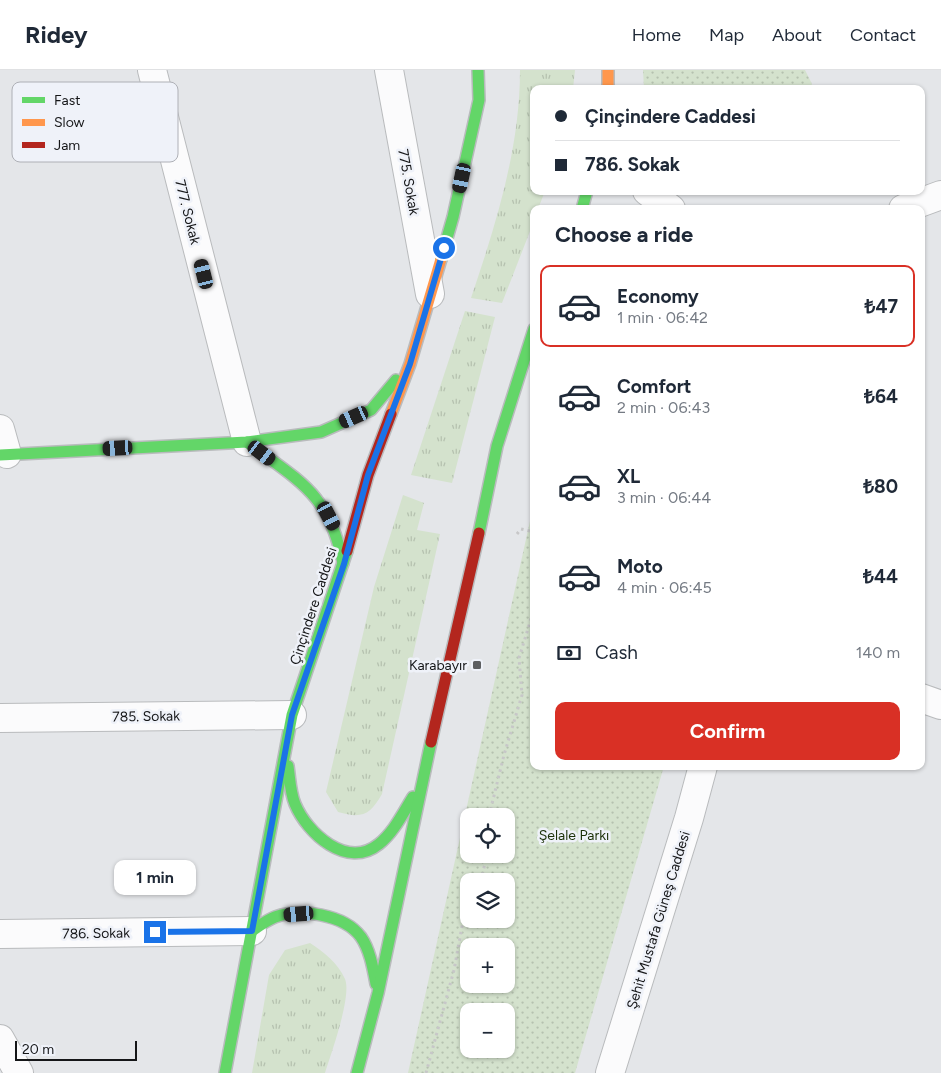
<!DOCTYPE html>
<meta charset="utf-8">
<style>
body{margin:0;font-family:Figtree,sans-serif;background:#f6f6f7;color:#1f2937;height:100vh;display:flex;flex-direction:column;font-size:19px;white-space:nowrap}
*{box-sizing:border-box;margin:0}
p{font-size:16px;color:#747a83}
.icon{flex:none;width:28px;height:28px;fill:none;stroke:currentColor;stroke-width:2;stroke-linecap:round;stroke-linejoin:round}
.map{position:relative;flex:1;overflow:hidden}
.drawer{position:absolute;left:530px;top:135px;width:395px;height:565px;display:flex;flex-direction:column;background:#fff;border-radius:10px;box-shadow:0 1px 4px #0004}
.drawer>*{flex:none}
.guide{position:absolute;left:530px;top:15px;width:395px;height:110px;border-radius:10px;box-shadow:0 1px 4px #0004;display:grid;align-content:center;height:110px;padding:0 25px;background:#fff}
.fabs{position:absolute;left:460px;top:738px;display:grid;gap:10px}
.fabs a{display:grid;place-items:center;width:55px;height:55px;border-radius:10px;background:#fff;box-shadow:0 1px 4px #0004;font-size:25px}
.scale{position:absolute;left:15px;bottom:12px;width:122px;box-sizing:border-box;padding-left:5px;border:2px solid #151618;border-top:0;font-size:14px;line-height:18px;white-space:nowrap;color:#151618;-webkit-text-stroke:4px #eff2f9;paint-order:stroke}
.end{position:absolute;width:22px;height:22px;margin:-11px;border:6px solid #1a73e8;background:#fff;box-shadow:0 0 0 2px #fff}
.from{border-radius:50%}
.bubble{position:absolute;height:35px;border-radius:10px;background:#fff;box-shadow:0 1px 4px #0004;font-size:16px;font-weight:700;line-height:35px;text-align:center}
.car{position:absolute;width:15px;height:30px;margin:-15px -8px;border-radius:6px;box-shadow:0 0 4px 1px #0007;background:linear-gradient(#222 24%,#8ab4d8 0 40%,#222 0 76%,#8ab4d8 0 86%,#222 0)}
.guide b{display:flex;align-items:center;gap:18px;height:48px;font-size:19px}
.guide b+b{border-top:1px solid #e0e1e3}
.guide i{width:12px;height:12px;background:#1f2937}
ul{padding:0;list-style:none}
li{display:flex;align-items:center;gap:15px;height:82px;margin:0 10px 8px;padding:0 15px;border:2px solid transparent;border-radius:10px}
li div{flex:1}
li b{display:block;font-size:19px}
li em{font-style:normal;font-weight:700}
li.on{border-color:#d93025}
li>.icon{width:45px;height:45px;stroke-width:1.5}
h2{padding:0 25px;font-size:22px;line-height:60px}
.pay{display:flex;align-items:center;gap:12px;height:55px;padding:0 25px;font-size:19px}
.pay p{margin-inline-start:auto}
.cta{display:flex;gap:10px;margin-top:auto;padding:10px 25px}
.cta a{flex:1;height:58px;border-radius:10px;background:#d93025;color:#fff;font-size:20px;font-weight:700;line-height:58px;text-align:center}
header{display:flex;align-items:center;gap:30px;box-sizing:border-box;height:70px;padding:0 25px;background:#fff;border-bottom:1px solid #e0e1e3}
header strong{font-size:24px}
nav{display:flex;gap:28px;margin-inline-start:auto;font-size:18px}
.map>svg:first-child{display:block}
.grass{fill:url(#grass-tufts)}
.park{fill:url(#park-dots);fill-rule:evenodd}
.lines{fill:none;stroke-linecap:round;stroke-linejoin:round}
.street-casing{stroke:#b9bbbd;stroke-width:30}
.fast-casing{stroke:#b9bbbd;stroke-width:14}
.slow-casing{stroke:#b9bbbd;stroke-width:14}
.jam-casing{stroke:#b9bbbd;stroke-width:14}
.path{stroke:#c7c7c8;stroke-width:3;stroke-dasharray:2.5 4;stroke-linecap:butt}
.street{stroke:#fbfbfc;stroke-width:28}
.fast{stroke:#63d668;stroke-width:11}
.slow{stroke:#ff974d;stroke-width:11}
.jam{stroke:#b3261e;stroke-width:11}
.route{stroke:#1a73e8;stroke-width:6}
.poi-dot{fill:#5d5f61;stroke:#eff2f9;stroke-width:2}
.labels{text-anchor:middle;stroke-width:5;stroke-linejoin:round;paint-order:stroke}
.street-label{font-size:14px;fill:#151618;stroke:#eff2f9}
.poi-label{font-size:14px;fill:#151618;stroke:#eff2f9;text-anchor:end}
.park-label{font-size:14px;fill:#1c3108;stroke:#eff2f9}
.key{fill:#eff2f9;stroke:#aeb0b6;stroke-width:1}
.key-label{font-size:14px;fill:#151618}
</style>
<header>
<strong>Ridey</strong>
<nav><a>Home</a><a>Map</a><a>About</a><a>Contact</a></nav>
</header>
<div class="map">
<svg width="941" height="1003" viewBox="0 0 941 1003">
<defs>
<pattern id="grass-tufts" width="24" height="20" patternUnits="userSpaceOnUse" patternTransform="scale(1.25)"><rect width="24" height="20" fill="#d4e2cd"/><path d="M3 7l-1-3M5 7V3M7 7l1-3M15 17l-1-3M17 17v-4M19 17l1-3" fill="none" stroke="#b5c1af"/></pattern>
<pattern id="park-dots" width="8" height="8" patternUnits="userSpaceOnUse" patternTransform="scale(1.25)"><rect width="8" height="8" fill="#d4e2cd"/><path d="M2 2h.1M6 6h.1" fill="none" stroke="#b5c1af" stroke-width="1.8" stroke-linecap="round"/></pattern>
</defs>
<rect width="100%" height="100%" fill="#e4e6e9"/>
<g class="grass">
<path d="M520,0H575L573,19H534V121H545L538,139H534V151L502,233L471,228C496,154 520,79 520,0Z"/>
<path d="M465,241L495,247L452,413L411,405Z"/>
<path d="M403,425L424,433L417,460L440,464L382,724C370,745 362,749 338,742L326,722L374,517Z"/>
<path d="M310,873C324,882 338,893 345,909C352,926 331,984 325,1003H252L269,905L285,880Z"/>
</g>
<g class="park">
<path d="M643,0H805L812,14L810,19H644Z"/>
<path d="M534,433V696H664L575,1003H408ZM469,746H506V784H469ZM469,811H506V849H469ZM469,876H506V914H469ZM469,941H506V979H469Z"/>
</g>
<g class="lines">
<g class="street-casing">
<g id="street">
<path d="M152,0L247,372"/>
<path d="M389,0L430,224"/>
<path d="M647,121L671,139"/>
<path d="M903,139L941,125"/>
<path d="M0,359L7,384"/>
<path d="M921,628L941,635"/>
<path d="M0,648L292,645"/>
<path d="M0,864L252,861"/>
<path d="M0,969L19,1003"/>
<path d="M610,1003L689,748L703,696"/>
</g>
</g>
<g class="fast-casing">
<g id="fast">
<path d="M582,139L587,121"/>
<path d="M441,189L453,147L479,30L478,0"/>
<path d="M247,372C300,412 329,423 343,493"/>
<path d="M0,385L247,372L321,362L371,340L396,310"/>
<path d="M479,463L497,376L534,259"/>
<path d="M288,696C290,709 290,722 295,734C307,763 347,800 379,774C394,762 403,743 413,727"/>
<path d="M252,861C259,856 267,850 275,847C300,838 344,844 361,867C370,880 373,898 376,914"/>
<path d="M225,1003L292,645L347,481"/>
<path d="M357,1003L378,923L431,672"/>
</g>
</g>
<g class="slow-casing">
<g id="slow">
<path d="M608,0V19"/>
<path d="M391,344L410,294L441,189"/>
</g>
</g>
<g class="jam-casing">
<g id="jam">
<path d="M347,481L368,405L391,344"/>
<path d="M431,672L479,463"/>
</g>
</g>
<g class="path">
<path d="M517,464L521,459L534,462"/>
<path d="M489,746L504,685L522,625L519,588L534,539"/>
<path d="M481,811L487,784"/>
<path d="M426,1003L454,900L463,851L469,838"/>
</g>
<use href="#street" class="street"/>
<use href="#fast" class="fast"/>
<use href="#slow" class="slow"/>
<use href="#jam" class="jam"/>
</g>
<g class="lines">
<path class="route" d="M155,862L252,861L292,645L344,494L368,405L410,294L444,178"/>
</g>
<rect class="poi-dot" x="472" y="590" width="10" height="10" rx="2.5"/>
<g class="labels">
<g class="street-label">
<text transform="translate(409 112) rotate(80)" y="5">775. Sokak</text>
<text transform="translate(188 142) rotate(76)" y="5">777. Sokak</text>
<text transform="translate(313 536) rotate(-72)" y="5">Çinçindere Caddesi</text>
<text transform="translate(146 646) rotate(-1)" y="5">785. Sokak</text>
<text transform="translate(658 850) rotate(-73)" y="5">Şehit Mustafa Güneş Caddesi</text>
<text transform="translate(96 863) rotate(-1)" y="5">786. Sokak</text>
</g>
<g class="poi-label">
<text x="467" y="600">Karabayır</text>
</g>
<g class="park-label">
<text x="574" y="770">Şelale Parkı</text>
</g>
</g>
<rect x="12" y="12" width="166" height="80" rx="8" class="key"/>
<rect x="22" y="27" width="23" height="6" fill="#63d668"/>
<rect x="22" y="49" width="23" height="7" fill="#ff974d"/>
<rect x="22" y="72" width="23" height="6" fill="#b3261e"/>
<g class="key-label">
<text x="54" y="35">Fast</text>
<text x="54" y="57">Slow</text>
<text x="54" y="80">Jam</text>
</g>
</svg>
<div class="fabs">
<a><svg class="icon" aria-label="locate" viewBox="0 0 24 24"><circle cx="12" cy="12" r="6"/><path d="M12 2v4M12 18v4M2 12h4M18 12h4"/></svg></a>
<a><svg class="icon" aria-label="layers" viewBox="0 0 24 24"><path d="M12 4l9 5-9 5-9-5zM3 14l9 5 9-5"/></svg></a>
<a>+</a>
<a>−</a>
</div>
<div class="scale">20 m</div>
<i class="end from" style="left:444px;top:178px"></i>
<i class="end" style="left:155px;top:862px"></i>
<div class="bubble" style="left:114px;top:790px;width:82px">1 min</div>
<i class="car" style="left:462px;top:108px;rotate:192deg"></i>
<i class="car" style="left:204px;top:204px;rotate:346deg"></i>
<i class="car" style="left:354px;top:347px;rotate:246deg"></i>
<i class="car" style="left:118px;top:378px;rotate:267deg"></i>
<i class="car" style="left:262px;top:383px;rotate:127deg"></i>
<i class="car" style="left:329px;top:446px;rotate:152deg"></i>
<i class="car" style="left:299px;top:844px;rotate:265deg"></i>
<div class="guide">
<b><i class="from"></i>Çinçindere Caddesi</b>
<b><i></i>786. Sokak</b>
</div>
<section class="drawer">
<h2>Choose a ride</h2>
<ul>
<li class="on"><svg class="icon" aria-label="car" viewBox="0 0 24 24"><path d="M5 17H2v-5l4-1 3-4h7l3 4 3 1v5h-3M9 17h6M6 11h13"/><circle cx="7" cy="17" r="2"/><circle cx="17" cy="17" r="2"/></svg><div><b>Economy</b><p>1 min · 06:42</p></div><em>₺47</em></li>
<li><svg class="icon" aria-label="car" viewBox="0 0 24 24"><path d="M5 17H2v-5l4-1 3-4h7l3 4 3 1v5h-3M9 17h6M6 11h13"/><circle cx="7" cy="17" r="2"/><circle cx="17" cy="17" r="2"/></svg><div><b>Comfort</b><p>2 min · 06:43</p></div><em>₺64</em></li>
<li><svg class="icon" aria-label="car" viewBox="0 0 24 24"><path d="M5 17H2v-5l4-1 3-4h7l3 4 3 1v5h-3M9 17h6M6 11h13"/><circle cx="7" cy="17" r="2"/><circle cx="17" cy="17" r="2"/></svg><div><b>XL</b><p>3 min · 06:44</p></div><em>₺80</em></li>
<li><svg class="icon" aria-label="car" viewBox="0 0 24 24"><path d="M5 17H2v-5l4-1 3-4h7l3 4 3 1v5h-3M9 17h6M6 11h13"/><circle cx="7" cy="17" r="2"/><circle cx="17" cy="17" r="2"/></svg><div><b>Moto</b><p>4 min · 06:45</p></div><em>₺44</em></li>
</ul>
<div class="pay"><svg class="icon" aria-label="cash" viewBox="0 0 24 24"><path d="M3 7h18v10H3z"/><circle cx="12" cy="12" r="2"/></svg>Cash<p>140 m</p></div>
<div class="cta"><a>Confirm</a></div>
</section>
</div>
